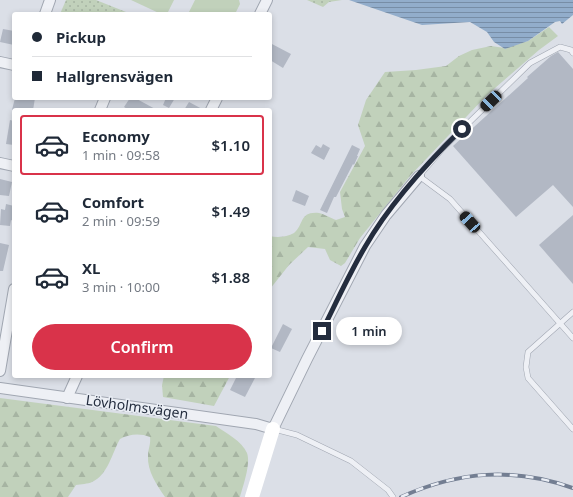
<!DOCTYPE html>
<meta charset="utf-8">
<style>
body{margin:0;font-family:"Noto Sans",sans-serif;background:#f2f2f3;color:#1f2937;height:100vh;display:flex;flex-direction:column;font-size:15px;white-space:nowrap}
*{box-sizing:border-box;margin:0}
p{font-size:13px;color:#747a83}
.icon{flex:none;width:22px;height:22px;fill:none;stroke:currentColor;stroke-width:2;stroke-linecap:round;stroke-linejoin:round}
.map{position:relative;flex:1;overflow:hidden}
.drawer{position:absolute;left:12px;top:108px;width:260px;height:270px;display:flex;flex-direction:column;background:#fff;border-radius:4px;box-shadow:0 2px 6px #0003}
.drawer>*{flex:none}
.guide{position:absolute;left:12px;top:12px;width:260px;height:88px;border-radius:4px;box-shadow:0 2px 6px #0003;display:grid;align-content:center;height:88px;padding:0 20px;background:#fff}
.end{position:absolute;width:18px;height:18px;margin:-9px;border:5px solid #242d3e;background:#fff;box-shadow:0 0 0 2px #fff}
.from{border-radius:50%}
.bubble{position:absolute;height:28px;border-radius:14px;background:#fff;box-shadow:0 2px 6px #0003;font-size:13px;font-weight:600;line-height:28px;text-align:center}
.car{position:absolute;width:12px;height:24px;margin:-12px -6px;border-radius:5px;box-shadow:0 0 3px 1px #0007;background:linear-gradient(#222 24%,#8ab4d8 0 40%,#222 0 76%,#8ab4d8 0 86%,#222 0)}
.guide b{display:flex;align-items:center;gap:14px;height:38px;font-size:15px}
.guide b+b{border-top:1px solid #e0e1e3}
.guide i{width:10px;height:10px;background:#1f2937}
ul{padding:7px 0 0;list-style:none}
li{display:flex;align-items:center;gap:12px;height:60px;margin:0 8px 6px;padding:0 12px;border:2px solid transparent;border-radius:4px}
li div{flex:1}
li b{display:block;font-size:15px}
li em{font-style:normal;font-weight:600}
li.selected{border-color:#d9334a}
li>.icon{width:36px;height:36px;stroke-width:1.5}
.cta{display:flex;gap:8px;margin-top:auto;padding:8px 20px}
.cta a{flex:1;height:46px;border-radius:24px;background:#d9334a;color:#fff;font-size:16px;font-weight:600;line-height:46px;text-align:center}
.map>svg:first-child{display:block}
.grass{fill:url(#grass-dots)}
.forest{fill:url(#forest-firs)}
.pitch{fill:#c1d1bb}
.water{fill:url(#water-rules)}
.building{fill:#b2b8c4}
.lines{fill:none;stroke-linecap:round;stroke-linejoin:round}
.lane-casing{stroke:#a0a6b1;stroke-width:6}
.street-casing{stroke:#a0a6b1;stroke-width:12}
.lane{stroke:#eef0f5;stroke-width:5}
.street{stroke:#eef0f5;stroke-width:10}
.secondary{stroke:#fff;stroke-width:14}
.rail-casing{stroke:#737e92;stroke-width:4}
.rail{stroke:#eaeef5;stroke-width:2.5;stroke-dasharray:8;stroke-linecap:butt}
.route{stroke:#242d3e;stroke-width:5}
.labels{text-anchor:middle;stroke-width:3;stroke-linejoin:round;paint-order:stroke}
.street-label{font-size:14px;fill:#242d3e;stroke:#eaeef5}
</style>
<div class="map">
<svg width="573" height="497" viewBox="0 0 573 497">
<defs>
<pattern id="grass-dots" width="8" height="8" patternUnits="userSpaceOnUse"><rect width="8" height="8" fill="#c1d1bb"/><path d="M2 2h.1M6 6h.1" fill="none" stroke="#a6b4a2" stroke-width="1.8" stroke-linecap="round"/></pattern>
<pattern id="forest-firs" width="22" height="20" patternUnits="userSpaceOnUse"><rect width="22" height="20" fill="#c1d1bb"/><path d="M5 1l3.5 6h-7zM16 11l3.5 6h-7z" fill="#a6b4a2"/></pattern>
<pattern id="water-rules" width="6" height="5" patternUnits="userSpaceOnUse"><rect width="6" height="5" fill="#92adcb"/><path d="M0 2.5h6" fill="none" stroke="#778da6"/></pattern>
</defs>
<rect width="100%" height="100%" fill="#dbdfe7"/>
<g class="grass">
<path d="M66,0H96L131,14H60Z"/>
<path d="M307,0H342L329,2L323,7Z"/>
</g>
<g class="forest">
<path d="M549,27L558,36L539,50L487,95L410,176L360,238L345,263L341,266L330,260L325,249L308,247L289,265L270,289V236C277,238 287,237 294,233C304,225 299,211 319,213C324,214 331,218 336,220L345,217L342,209L340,192L365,146L358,125L366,100L385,72L416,70L446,66L459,56L472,50L491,46L505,48L528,41Z"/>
<path d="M164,376H230L214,406L163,397L162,385Z"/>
<path d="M0,398L216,426C226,433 242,441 247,453C251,464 243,486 240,497H165C157,485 147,471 148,456C148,449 151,444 150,437C140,433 129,434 120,439C112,453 108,475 92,482C88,484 81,484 76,485L68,497H0Z"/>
</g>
<g class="pitch">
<path d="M131,0H174L167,14H161Z"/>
<path d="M195,0H239L240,4L235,14H188Z"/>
</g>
<path class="water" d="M349,0H573V15L562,24L560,21L555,22L528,41L505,49L494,42L487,32L470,22L422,25Z"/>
<g class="building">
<path d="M3,29L14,31V45L0,42Z"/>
<path d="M270,43L291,54L283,68L270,60Z"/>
<path d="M558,52L573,69V207L553,185L516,217L453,146L528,78L527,77L551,56Z"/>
<path d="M15,98H35L33,110H12Z"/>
<path d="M130,98H135L157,110H129L124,107Z"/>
<path d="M166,98H175L169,108L163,105Z"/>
<path d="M189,102L204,110H184Z"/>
<path d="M10,120L14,121V145L6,144Z"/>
<path d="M323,144L330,148L324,160L311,153L316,145L321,148Z"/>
<path d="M352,145L360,149L357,156H358L354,165L353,164L336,197H334L327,213L320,210Z"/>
<path d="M0,179L12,182L9,196L0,195Z"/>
<path d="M296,190L309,196L305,206L292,201Z"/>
<path d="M6,204L14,206L13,221L11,220L10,226L0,225L1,209L5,210Z"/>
<path d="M573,215V284L539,245Z"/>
<path d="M0,243L9,245L3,271H0Z"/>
<path d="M283,324L292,329L280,352L271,348Z"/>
<path d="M237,376H256L245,397L230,390Z"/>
</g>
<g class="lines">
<g class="lane-casing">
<g id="lane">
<path d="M573,53L571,50L560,47L530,63L443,148L419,176L450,199L573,338"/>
<path d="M573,312L528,352L526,367L528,378L573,429"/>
<path d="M274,429L297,435L351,461L388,490L393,497"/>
</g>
</g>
<g class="street-casing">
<g id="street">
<path d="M45,14L50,0"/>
<path d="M260,14L267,0"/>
<path d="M0,62L14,65"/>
<path d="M100,110L105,98"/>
<path d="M211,110L217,98"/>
<path d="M0,163L14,166"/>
<path d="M0,371L14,289"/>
<path d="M0,388L256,424L273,429L307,359L365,246L386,215L419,176"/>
<path d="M67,398L77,376"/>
</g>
</g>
<use href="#lane" class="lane"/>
<use href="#street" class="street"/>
<path class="secondary" d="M252,497L273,429"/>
<g class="rail-casing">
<path id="rail" d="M401,497C459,471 513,467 573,488"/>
</g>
<use href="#rail" class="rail"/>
</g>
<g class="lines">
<path class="route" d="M322,331C336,303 349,274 365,247C390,203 426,164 462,129"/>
</g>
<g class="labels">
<g class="street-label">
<text transform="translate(137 407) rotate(8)" y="5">Lövholmsvägen</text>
</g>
</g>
</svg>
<i class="end from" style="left:462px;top:129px"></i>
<i class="end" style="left:322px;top:331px"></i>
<div class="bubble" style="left:336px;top:317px;width:66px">1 min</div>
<i class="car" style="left:491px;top:101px;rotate:226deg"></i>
<i class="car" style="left:470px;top:222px;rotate:318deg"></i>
<div class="guide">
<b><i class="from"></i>Pickup</b>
<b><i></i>Hallgrensvägen</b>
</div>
<section class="drawer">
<ul>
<li class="selected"><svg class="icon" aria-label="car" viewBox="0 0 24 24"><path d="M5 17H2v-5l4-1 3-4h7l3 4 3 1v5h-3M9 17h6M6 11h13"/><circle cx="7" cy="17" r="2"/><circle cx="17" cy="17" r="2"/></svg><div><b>Economy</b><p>1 min · 09:58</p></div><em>$1.10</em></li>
<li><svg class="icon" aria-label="car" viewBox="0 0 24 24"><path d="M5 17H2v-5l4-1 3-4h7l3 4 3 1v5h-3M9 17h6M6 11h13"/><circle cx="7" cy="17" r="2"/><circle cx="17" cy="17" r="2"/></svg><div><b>Comfort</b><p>2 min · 09:59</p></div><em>$1.49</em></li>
<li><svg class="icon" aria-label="car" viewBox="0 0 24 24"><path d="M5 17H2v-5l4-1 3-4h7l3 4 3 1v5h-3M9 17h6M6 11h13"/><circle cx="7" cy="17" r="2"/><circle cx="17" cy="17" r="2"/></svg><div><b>XL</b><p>3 min · 10:00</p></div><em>$1.88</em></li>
</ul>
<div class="cta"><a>Confirm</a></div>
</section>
</div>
